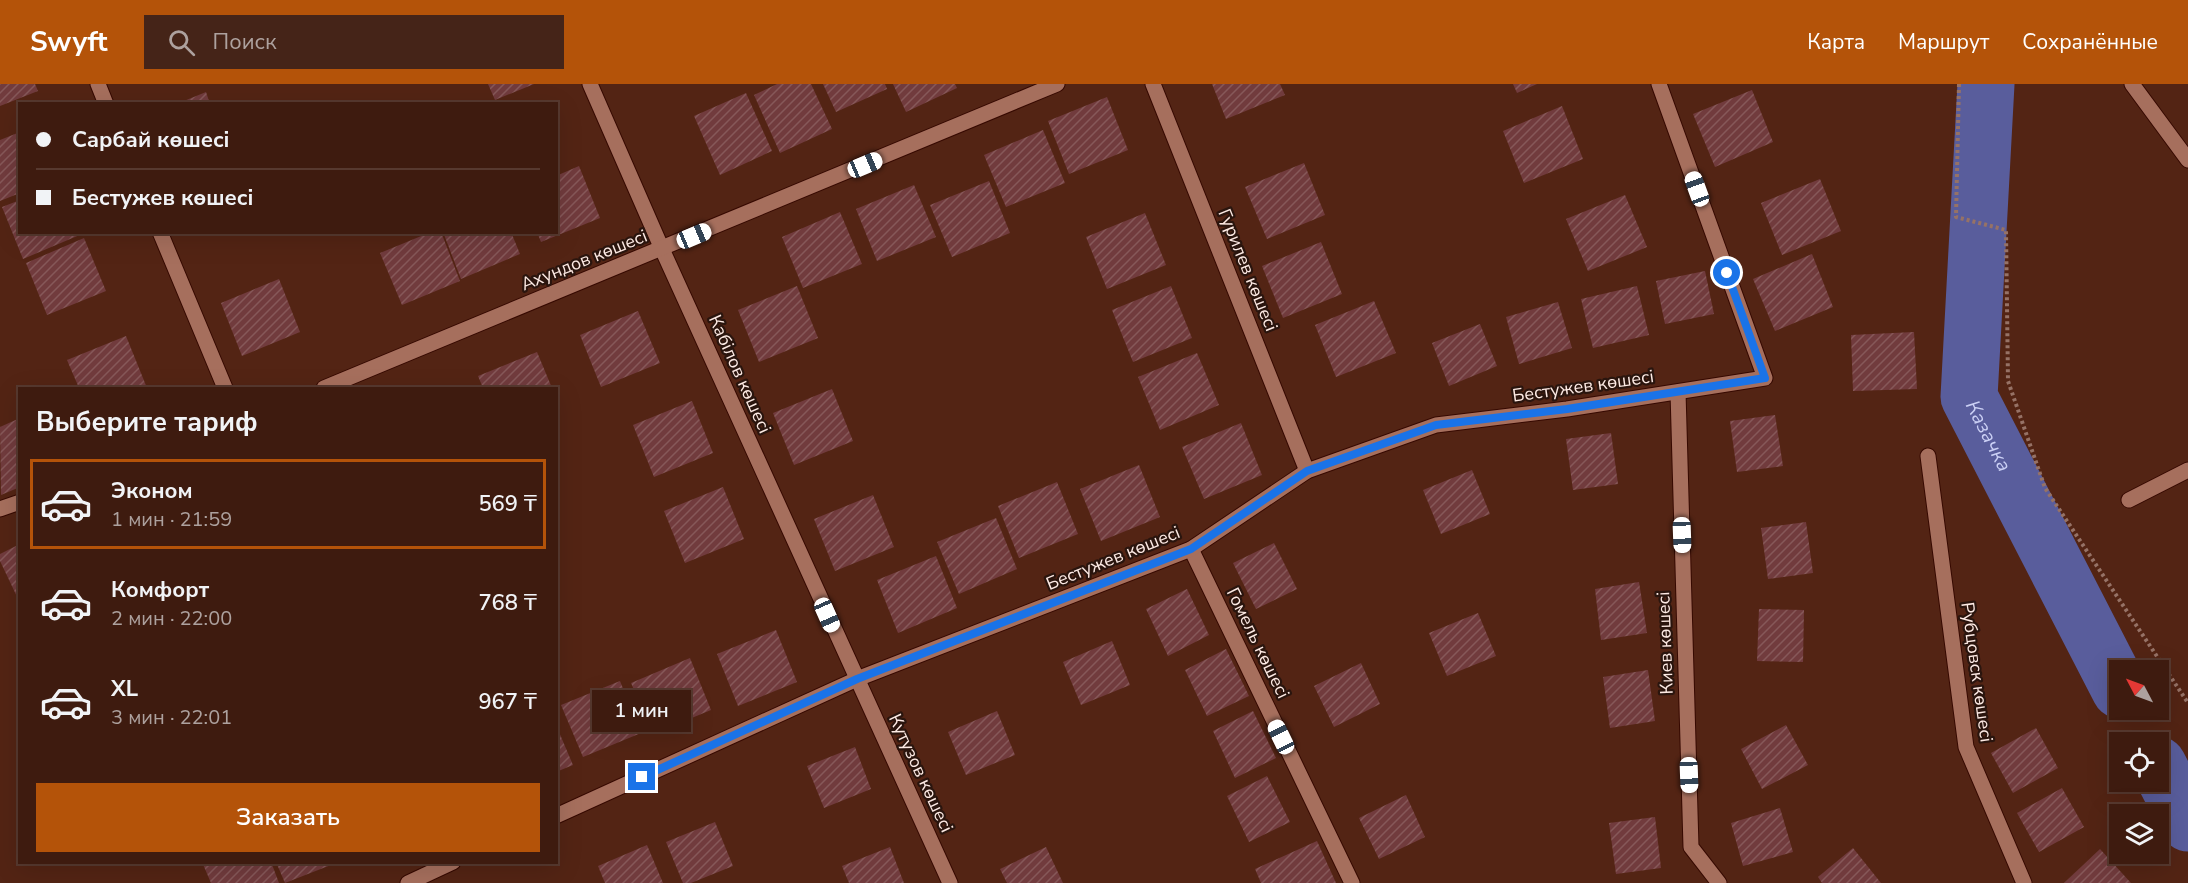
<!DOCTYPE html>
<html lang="ru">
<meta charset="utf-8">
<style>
body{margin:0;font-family:"Nunito Sans",sans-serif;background:#452418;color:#f1f3f6;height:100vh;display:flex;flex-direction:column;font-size:22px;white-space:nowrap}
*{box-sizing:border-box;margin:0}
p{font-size:20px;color:#ada19e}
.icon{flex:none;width:33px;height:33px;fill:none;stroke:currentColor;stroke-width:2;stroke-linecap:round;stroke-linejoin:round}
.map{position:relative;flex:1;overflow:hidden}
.side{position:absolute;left:18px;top:303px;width:540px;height:477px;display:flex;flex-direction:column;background:#3e1b0f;border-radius:0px;box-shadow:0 6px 24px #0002,0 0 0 2px #57392f}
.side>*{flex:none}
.hud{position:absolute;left:18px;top:18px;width:540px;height:132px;border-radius:0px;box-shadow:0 6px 24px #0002,0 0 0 2px #57392f;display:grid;align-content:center;height:132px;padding:0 18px;background:#3e1b0f}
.needle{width:39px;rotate:311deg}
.controls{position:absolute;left:2109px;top:576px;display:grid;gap:12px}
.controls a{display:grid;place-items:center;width:60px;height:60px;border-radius:0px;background:#3e1b0f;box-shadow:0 6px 24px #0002,0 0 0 2px #57392f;font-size:30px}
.end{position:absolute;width:27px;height:27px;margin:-14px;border:8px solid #1a73e8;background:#fff;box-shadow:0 0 0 3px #fff}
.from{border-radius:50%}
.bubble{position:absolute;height:42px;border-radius:0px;background:#3e1b0f;box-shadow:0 6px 24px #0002,0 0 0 2px #57392f;font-size:20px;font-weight:600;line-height:42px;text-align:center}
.car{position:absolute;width:18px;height:36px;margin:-18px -9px;border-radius:8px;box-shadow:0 0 4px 2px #0007;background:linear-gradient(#fff 24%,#345 0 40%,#fff 0 76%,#345 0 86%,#fff 0)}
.hud b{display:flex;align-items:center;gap:21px;height:57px;font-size:22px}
.hud b+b{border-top:2px solid #57392f}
.hud i{width:15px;height:15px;background:#f1f3f6}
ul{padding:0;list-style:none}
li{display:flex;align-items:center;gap:18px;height:90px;margin:0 12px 9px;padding:0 6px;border:3px solid transparent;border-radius:0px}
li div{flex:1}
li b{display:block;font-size:22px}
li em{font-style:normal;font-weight:600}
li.active{border-color:#b45309}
li>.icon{width:54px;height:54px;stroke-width:1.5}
h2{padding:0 18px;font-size:27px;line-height:72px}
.cta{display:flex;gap:12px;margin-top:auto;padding:12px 18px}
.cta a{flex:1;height:69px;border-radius:0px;background:#b45309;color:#fff;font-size:24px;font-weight:600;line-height:69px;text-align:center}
header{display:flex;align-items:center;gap:36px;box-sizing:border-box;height:84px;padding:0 30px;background:#b45309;color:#fff}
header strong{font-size:28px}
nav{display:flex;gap:33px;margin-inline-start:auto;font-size:21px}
.search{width:420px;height:54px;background:#452418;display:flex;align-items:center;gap:15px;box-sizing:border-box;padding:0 21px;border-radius:0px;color:#ada19e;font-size:22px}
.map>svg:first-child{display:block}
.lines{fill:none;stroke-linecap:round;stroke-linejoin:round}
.river{stroke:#595d9c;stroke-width:57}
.building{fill:url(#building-hatch)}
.minor-casing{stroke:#360900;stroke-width:17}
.path{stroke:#967266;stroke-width:4;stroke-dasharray:3 3;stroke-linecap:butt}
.minor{stroke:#a66f5d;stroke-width:15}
.route{stroke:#1a73e8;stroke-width:8}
.labels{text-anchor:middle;stroke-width:4.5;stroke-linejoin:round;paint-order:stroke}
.street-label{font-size:18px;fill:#fdeae4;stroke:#2a150e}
.water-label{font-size:20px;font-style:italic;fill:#cbd0f5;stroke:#2a150e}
</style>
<header>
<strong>Swyft</strong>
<div class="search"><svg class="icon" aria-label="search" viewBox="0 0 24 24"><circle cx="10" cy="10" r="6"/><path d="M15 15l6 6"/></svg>Поиск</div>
<nav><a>Карта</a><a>Маршрут</a><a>Сохранённые</a></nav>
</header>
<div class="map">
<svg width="2188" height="799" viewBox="0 0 2188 799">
<defs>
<pattern id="building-hatch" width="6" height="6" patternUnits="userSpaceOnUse" patternTransform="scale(1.5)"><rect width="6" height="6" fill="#713b3d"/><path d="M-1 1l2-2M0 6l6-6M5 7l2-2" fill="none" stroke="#865859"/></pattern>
</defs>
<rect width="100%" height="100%" fill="#532414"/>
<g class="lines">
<g class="river">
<path id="s1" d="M1986,0L1969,313L2120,606"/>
<path d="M2158,681L2188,739"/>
</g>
</g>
<g class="building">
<path d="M0,0H35L38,7L0,22Z"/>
<path d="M488,0H534L495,16Z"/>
<path d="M777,0H811L832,45L780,69L754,11Z"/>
<path d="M823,0H885L887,5L836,28Z"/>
<path d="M893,0H955L957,4L906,28Z"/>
<path d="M1212,0H1280L1285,11L1226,35Z"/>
<path d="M1513,0H1537L1517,9Z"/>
<path d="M1752,6L1773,58L1715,83L1693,30Z"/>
<path d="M206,8L210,20H179V19Z"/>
<path d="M746,9L772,67L720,91L694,32Z"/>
<path d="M1107,13L1128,66L1069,90L1048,37Z"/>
<path d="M1562,22L1583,75L1524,99L1503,47Z"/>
<path d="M1043,46L1065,99L1006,123L984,71Z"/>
<path d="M20,48V109L0,117V56Z"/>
<path d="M1304,79L1325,131L1267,155L1245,103Z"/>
<path d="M579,82L600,134L541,158L537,148H556V92Z"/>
<path d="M1820,95L1841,147L1782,171L1761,119Z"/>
<path d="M989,97L1010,149L952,173L930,121Z"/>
<path d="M914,101L936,153L877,177L856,125Z"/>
<path d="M1625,111L1647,163L1588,187L1566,135Z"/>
<path d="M20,116V148H81L82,150L23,175L2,123Z"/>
<path d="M840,128L862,180L803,204L782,153Z"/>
<path d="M1145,129L1166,181L1107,205L1086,153Z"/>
<path d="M431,148H441L460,197L402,221L380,169Z"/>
<path d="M443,148H511L520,170L461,195Z"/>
<path d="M84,154L106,207L47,231L26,179Z"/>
<path d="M1321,158L1342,210L1283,234L1262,182Z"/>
<path d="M1812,170L1833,223L1775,247L1753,195Z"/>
<path d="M1705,187L1714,230L1665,240L1656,197Z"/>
<path d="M279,195L300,248L242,272L221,219Z"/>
<path d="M797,202L818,254L759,278L738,226Z"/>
<path d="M1171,202L1192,254L1133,278L1112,226Z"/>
<path d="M1637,202L1649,251L1593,264L1581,215Z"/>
<path d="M1374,217L1396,269L1336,293L1315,241Z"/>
<path d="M1558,218L1572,264L1519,280L1506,233Z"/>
<path d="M638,227L660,279L601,303L580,251Z"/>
<path d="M1480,240L1497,282L1449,302L1432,259Z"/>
<path d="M1914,248L1917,305L1853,307L1851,251Z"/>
<path d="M126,252L147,304H79L67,276Z"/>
<path d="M537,268L552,304H483L478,292Z"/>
<path d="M1197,269L1219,321L1160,346L1138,293Z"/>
<path d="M832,305L853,357L794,381L773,329Z"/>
<path d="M692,317L713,369L654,393L633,341Z"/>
<path d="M1775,331L1783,382L1737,388L1730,337Z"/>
<path d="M20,334V403L1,411L0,343Z"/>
<path d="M1241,339L1262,391L1204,415L1182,363Z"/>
<path d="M1611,349L1618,400L1573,406L1566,355Z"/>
<path d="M1139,381L1160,433L1101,457L1080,405Z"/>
<path d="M1472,386L1490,430L1441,450L1423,406Z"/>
<path d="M1057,398L1078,450L1019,474L998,422Z"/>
<path d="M723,403L744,455L685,479L664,427Z"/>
<path d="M873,411L894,463L835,487L814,435Z"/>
<path d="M996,434L1017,485L959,510L937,458Z"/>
<path d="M1806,438L1813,489L1768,495L1761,444Z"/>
<path d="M1274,459L1297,505L1256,525L1233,479Z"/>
<path d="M20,460V519L0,477V470Z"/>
<path d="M936,472L957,524L898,549L877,496Z"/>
<path d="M1639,498L1647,549L1601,556L1595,505Z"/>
<path d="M1187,505L1209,551L1168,572L1146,525Z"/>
<path d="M1759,525L1804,526L1803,578L1757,577Z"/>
<path d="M1478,529L1496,572L1447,592L1429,549Z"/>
<path d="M776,546L797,598L738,622L717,570Z"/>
<path d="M1112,557L1130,601L1081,621L1063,578Z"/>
<path d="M1226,565L1249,612L1207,632L1185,586Z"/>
<path d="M690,574L711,626L653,650L631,599Z"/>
<path d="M1361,579L1380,620L1334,643L1314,602Z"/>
<path d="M1648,586L1655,637L1610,644L1603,593Z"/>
<path d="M620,597L641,649L583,673L561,621Z"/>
<path d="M997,627L1015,671L966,691L948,648Z"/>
<path d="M1253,627L1276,674L1235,694L1213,647Z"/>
<path d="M556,641L573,681L556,688Z"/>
<path d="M1786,641L1808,681L1762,705L1741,665Z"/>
<path d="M2036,644L2058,684L2013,709L1991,669Z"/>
<path d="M855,663L871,705L824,724L807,682Z"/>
<path d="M1267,692L1290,738L1249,758L1227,712Z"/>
<path d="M2062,704L2084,743L2039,768L2017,729Z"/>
<path d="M1406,711L1425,753L1379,775L1359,734Z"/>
<path d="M1780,724L1793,768L1743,782L1731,739Z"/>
<path d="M1655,733L1661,784L1616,790L1609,739Z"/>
<path d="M715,738L733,782L691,799H683L666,758Z"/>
<path d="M1317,757L1336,799H1261L1255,785Z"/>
<path d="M647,761L663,799H605L598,782Z"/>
<path d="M890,763L904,799H849L842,782Z"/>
<path d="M1046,763L1063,799H1007L1000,785Z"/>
<path d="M1853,764L1881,799H1822L1818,793Z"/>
<path d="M2100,765L2131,799H2064Z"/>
<path d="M202,778H271L279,799H211Z"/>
<path d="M276,778H336V779L285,799Z"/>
</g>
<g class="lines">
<g class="minor-casing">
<g id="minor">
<path d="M98,0L106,20"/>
<path d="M590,0L662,165L950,799"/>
<path d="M1153,0L1307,387"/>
<path d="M2132,0L2188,76"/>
<path d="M160,148L225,304"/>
<path d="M324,304L1057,0"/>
<path d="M1678,308L1691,763L1719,799"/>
<path d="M1928,372L1966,663L2024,799"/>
<path d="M2129,416L2188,386"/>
<path d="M0,425L20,418"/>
<path d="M1191,465L1352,799"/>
<path d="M556,732L857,595L1191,465L1307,387L1436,341L1567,325L1765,294L1659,0"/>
<path d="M408,799L453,778"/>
</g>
</g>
<path class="path" d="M1959,0L1956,133L2006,146L2008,297L2045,404L2188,619"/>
<use href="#minor" class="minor"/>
</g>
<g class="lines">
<path class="route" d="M642,693L857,595L1191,465L1307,387L1436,341L1567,325L1765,294L1727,189"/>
</g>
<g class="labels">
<g class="street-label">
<text transform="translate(584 176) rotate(-22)" y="6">Ахундов көшесі</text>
<text transform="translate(1248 186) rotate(68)" y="6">Гурилев көшесі</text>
<text transform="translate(740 290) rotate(66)" y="6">Кабілов көшесі</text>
<text transform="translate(1583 302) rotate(-8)" y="6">Бестужев көшесі</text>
<text transform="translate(1113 474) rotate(-22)" y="6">Бестужев көшесі</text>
<text transform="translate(1258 559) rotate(64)" y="6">Гомель көшесі</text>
<text transform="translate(1665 559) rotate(-92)" y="6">Киев көшесі</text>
<text transform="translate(1977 588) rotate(82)" y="6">Рубцовск көшесі</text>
<text transform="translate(921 689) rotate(65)" y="6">Кутузов көшесі</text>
</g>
<g class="water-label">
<text dy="7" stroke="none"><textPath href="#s1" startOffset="357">Казачка</textPath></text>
</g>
</g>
</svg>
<div class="controls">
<a><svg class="needle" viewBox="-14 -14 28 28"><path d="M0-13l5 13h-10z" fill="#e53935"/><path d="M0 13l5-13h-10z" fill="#ada19e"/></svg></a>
<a><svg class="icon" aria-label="locate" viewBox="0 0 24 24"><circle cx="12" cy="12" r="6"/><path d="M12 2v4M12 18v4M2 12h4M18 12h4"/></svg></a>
<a><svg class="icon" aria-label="layers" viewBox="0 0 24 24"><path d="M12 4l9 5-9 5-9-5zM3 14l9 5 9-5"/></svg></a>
</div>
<i class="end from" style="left:1727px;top:189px"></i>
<i class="end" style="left:642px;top:693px"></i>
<div class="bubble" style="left:592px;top:606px;width:99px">1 мин</div>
<i class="car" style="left:865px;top:81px;rotate:67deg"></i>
<i class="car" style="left:1697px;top:105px;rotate:340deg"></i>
<i class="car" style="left:694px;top:152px;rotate:67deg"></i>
<i class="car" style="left:1682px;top:451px;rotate:178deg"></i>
<i class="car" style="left:827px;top:531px;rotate:156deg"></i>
<i class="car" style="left:1281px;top:653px;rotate:334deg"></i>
<i class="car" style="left:1689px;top:691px;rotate:178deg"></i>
<div class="hud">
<b><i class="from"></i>Сарбай көшесі</b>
<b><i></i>Бестужев көшесі</b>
</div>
<section class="side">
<h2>Выберите тариф</h2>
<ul>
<li class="active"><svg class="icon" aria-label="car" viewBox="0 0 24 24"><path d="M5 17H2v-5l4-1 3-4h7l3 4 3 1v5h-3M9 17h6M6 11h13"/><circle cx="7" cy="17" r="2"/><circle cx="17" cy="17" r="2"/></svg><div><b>Эконом</b><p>1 мин · 21:59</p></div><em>569 ₸</em></li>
<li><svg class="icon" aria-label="car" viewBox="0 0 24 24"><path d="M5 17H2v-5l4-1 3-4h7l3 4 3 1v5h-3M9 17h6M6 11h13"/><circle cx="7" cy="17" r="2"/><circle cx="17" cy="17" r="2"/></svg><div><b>Комфорт</b><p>2 мин · 22:00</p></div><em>768 ₸</em></li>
<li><svg class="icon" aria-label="car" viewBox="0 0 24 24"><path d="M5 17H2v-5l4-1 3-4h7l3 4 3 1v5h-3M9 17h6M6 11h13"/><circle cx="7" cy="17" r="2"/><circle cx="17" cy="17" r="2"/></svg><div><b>XL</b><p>3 мин · 22:01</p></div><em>967 ₸</em></li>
</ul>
<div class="cta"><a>Заказать</a></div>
</section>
</div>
